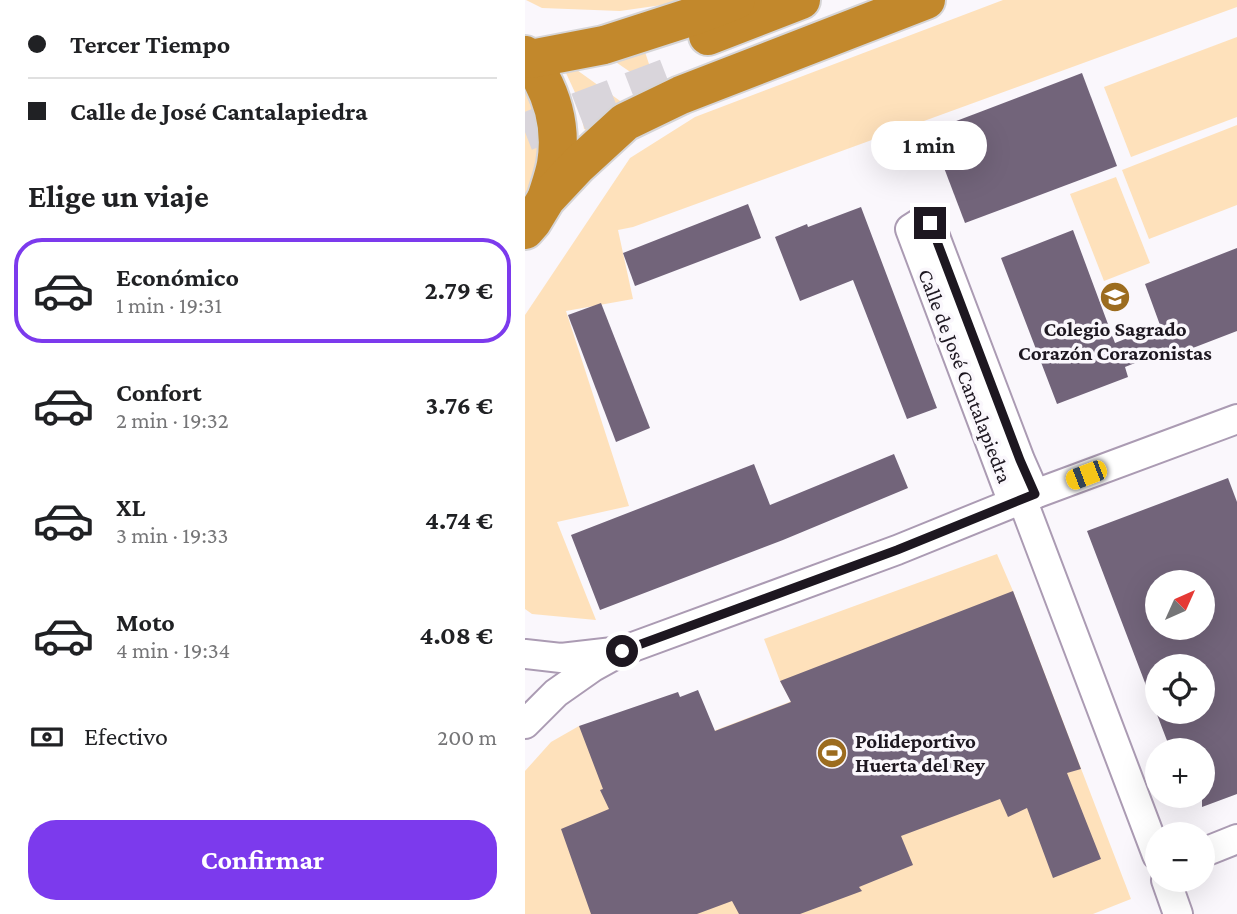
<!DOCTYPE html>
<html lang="es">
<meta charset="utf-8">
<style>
body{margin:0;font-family:"Crimson Pro",serif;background:#f2f2f2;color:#202124;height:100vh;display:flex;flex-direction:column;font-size:26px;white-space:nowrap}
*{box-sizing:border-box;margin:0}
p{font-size:23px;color:#757577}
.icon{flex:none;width:38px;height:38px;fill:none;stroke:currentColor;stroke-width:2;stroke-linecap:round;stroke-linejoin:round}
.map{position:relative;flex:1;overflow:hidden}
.side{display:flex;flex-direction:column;background:#fff;width:525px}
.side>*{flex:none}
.guide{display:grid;align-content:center;height:154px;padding:0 28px;background:#fff}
.needle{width:46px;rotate:45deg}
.fabs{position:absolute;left:620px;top:570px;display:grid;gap:14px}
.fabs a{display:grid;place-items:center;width:70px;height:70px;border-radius:50%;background:#fff;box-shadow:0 7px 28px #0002;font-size:35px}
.end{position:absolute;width:32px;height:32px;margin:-16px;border:9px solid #1d1720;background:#fff;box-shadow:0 0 0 4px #fff}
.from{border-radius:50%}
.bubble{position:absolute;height:49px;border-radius:24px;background:#fff;box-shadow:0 7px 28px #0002;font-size:23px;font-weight:700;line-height:49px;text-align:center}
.car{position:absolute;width:21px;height:42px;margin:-21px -10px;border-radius:9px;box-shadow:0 0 5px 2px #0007;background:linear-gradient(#f5c518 24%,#345 0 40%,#f5c518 0 76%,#345 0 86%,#f5c518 0)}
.guide b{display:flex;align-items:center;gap:24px;height:66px;font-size:26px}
.guide b+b{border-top:2px solid #e0e0e0}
.guide i{width:18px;height:18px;background:#202124}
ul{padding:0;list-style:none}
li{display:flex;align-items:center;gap:21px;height:105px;margin:0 14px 10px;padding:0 14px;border:4px solid transparent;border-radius:28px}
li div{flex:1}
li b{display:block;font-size:26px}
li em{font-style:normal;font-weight:700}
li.on{border-color:#7c3aed}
li>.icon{width:63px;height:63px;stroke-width:1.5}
h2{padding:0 28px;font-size:32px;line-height:84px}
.pay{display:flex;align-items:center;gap:18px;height:77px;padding:0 28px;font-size:26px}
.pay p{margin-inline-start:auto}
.primary-button{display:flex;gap:14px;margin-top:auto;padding:14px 28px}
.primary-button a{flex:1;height:80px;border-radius:28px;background:#7c3aed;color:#fff;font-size:28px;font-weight:700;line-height:80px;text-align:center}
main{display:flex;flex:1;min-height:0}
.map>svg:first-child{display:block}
.green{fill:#fee1bb}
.building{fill:#72647a;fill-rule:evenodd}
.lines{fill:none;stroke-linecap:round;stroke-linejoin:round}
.highway-tunnel{stroke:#d9d5db;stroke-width:38;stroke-dasharray:38 19;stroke-linecap:butt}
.street-casing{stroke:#ab9bb3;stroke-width:32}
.highway-casing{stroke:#d6d5d7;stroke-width:42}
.street{stroke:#fff;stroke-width:28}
.highway{stroke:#c2882c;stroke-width:38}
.route{stroke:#1d1720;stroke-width:9}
.labels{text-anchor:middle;stroke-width:7;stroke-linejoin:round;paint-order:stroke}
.poi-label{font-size:21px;font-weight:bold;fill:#1d1720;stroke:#faf7fc}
.street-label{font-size:21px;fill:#1d1720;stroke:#faf7fc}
</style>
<main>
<section class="side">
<div class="guide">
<b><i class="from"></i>Tercer Tiempo</b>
<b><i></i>Calle de José Cantalapiedra</b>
</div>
<h2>Elige un viaje</h2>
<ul>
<li class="on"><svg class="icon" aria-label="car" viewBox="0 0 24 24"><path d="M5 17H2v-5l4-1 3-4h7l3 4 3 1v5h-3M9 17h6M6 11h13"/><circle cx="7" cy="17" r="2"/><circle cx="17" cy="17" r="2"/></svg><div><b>Económico</b><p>1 min · 19:31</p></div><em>2.79 €</em></li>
<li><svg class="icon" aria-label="car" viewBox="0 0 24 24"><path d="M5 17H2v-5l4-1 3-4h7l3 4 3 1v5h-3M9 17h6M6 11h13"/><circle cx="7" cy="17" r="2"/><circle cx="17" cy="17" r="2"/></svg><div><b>Confort</b><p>2 min · 19:32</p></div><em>3.76 €</em></li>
<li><svg class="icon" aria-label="car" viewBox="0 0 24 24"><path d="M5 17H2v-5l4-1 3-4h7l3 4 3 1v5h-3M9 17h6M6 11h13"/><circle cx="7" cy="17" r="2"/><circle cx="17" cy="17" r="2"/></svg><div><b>XL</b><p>3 min · 19:33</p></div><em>4.74 €</em></li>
<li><svg class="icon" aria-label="car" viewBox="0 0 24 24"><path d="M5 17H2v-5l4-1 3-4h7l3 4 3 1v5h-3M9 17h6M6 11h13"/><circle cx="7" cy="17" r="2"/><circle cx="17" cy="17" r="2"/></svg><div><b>Moto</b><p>4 min · 19:34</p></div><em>4.08 €</em></li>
</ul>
<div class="pay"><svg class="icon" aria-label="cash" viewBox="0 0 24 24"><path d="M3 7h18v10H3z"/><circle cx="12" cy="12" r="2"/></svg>Efectivo<p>200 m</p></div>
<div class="primary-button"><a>Confirmar</a></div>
</section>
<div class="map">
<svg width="712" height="914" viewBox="0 0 712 914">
<rect width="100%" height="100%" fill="#faf7fc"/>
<g class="green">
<path d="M1,0H172L95,11L17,8Z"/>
<path d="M478,0H712V7L108,227L93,230L108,299L41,311L104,506L32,522L71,620L7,614L0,609V315L105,158L170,117Z"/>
<path d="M712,37V117L606,157L579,87Z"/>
<path d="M117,43L133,91L82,56Z"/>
<path d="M49,68L105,108L65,132L59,129L53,99L41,73Z"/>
<path d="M0,88L6,97L18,137L10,178L0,196Z"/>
<path d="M712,125V205L624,239L597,170Z"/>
<path d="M591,177L625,263L579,281L545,194Z"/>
<path d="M472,554L488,591L606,899L568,914H0V771L26,742L54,726L170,738L262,703L266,701L255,681L239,639Z"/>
</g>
<g class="building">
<path d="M557,73L592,166L440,223L405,131Z"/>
<path d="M223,204L236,238L110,286L98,253Z"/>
<path d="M336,207L412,408L382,419L328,280L275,301L250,237L282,224L283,227Z"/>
<path d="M548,230L590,343L635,325L620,284L712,248V331L647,356L645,349L600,367L603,377L532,404L476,258Z"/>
<path d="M76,303L125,428L91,442L43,315Z"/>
<path d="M369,454L383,488L258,540L75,610L46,535L229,464L245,505Z"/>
<path d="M703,478L712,502V794L677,807V751H646L631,712H677V667H632V709H630L562,531ZM632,583H677V628H632Z"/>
<path d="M488,591L556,769L542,773L576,859L528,878L502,808L483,817L475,799L376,836L388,865L334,887L337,891L275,914H214L207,901L172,914H66L36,829L84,809L75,790L78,789L54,726L153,692L155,697L173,690L190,731L266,702L255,681Z"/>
</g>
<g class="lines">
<path class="highway-tunnel" d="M0,132L148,75"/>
<g class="street-casing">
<g id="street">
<path d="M497,499L632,855"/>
<path d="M488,503L385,229L396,222L405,223L495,460L510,494"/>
<path d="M0,654L36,658L88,652"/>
<path d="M0,724L31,693L68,667L97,651L372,550L510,494L712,419"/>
<path d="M677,853L712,839"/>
<path d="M641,880L653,914"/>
</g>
</g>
<g class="highway-casing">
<g id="highway">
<path d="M183,36L276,0"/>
<path d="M0,55C9,60 11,69 16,78C30,104 36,134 31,164C29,175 25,186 22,196"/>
<path d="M6,59L79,45L169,16L211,0"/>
<path d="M0,230L7,222L21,199L52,166L100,122L156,95L401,0"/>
</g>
</g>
<use href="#street" class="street"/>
<use href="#highway" class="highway"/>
</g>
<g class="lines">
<path class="route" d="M97,651L372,550L510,494L495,460L405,223"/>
</g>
<defs>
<g id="school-disc" transform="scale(1.575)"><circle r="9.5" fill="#9c6c1f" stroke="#faf7fc"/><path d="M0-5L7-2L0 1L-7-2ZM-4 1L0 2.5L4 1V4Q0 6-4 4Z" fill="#fff"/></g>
<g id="stadium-disc" transform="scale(1.575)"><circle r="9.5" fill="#9c6c1f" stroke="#faf7fc"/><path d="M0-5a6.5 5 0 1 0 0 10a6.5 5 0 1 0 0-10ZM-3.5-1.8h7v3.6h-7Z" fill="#fff"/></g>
</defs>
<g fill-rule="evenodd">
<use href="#school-disc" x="590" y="297"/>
<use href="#stadium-disc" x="307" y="753"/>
</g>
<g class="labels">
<g class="poi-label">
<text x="590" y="336">Colegio Sagrado<tspan x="590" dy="24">Corazón Corazonistas</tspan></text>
<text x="330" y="748" text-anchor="start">Polideportivo<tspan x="330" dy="24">Huerta del Rey</tspan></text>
</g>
<g class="street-label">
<text transform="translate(440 376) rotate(69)" y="7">Calle de José Cantalapiedra</text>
</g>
</g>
</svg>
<div class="fabs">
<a><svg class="needle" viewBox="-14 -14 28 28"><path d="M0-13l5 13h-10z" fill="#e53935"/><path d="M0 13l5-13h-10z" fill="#757577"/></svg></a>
<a><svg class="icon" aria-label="locate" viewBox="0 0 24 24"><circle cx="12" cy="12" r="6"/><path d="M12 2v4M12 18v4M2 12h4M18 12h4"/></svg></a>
<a>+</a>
<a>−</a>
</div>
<i class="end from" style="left:97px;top:651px"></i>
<i class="end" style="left:405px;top:223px"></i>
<div class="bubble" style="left:346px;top:121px;width:116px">1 min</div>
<i class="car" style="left:561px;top:475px;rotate:249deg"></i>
</div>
</main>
